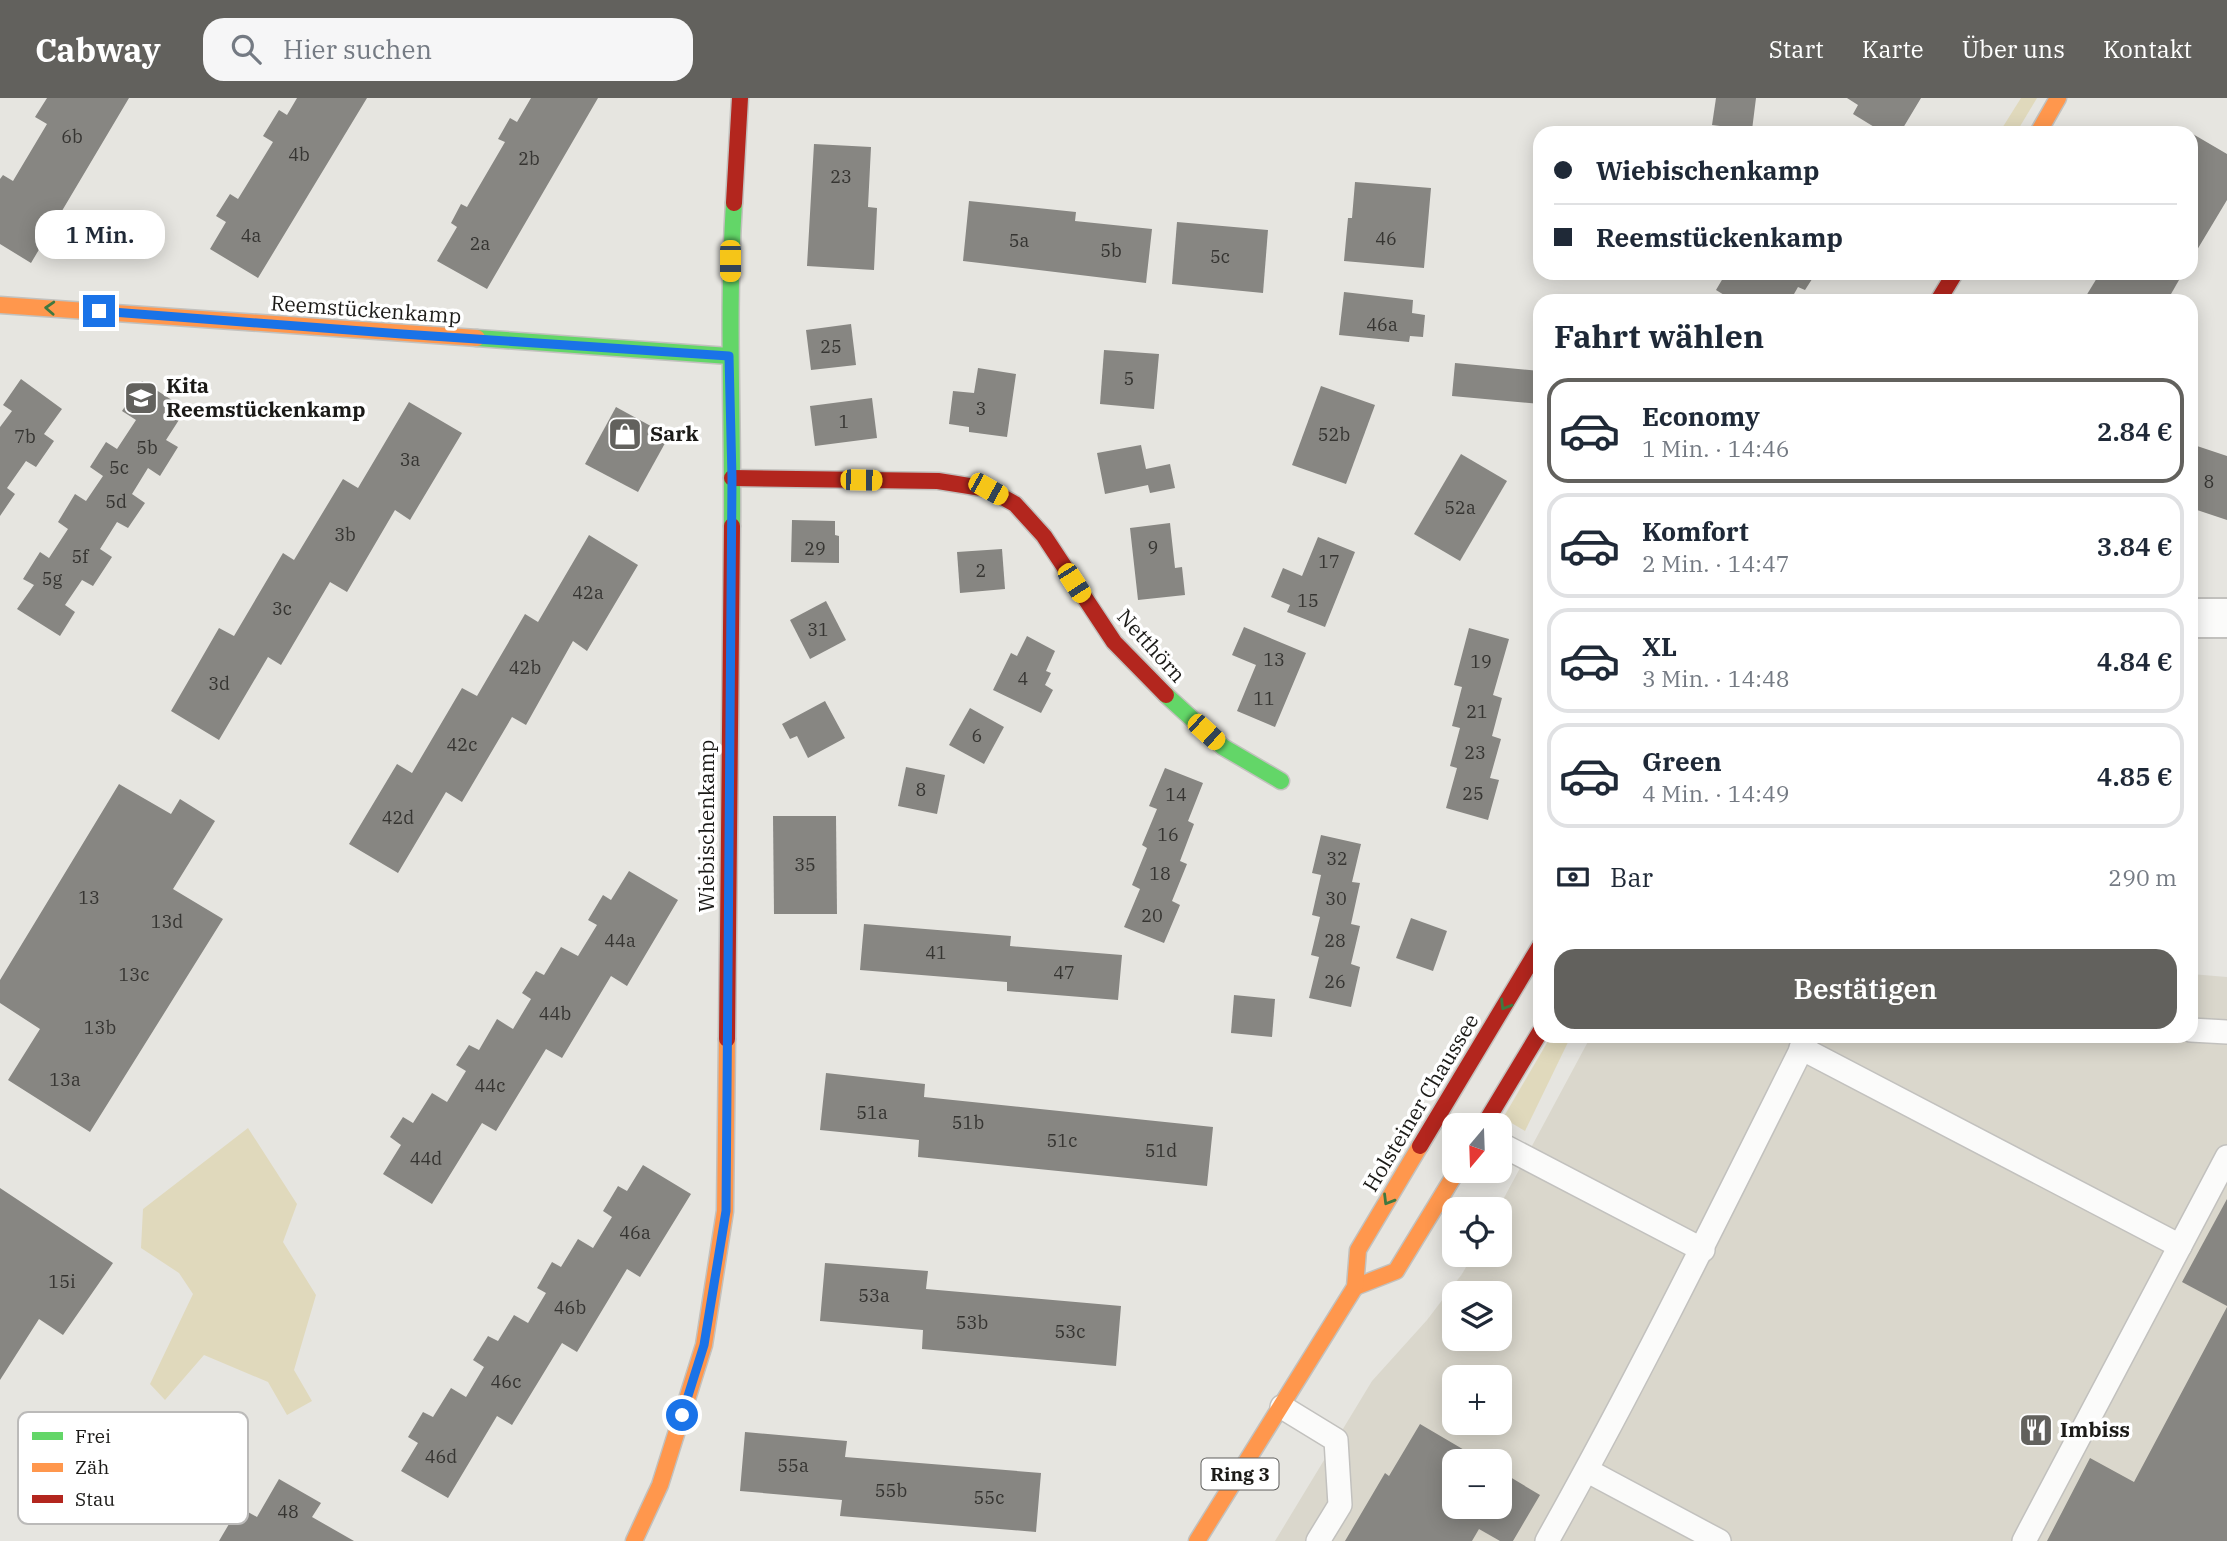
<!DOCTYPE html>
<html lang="de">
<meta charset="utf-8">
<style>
body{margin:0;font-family:"IBM Plex Serif",serif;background:#f6f6f7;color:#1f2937;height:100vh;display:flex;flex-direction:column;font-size:26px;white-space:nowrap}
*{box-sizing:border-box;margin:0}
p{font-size:23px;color:#747a83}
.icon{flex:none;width:38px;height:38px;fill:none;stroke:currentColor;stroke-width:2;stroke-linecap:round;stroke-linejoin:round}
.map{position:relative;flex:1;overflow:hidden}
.drawer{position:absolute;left:1533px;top:196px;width:665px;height:749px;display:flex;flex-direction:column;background:#fff;border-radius:21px;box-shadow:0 4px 18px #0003}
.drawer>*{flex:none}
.guide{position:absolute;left:1533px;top:28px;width:665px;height:154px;border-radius:21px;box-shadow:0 4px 18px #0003;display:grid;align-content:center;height:154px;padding:0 21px;background:#fff}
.needle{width:46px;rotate:199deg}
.controls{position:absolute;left:1442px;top:1015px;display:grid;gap:14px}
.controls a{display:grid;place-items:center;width:70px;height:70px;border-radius:14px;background:#fff;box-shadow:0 4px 18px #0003;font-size:35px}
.end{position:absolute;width:32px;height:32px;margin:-16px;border:9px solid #1a73e8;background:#fff;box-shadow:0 0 0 4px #fff}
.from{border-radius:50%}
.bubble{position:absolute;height:49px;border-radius:21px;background:#fff;box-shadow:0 4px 18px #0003;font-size:23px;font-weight:600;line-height:49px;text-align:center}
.car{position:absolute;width:21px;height:42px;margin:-21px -10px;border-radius:9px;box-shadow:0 0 5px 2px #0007;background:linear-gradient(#f5c518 24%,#345 0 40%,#f5c518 0 76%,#345 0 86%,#f5c518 0)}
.guide b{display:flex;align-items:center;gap:24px;height:66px;font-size:26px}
.guide b+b{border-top:2px solid #e0e1e3}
.guide i{width:18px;height:18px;background:#1f2937}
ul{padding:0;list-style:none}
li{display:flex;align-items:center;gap:21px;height:105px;margin:0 14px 10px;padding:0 7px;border:4px solid #e0e1e3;border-radius:21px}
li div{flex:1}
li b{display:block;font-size:26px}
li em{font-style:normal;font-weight:600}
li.active{border-color:#62615d}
li>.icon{width:63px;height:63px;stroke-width:1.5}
h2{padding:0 21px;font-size:32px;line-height:84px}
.pay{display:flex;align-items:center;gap:18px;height:77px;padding:0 21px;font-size:26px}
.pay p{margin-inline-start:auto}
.primary-button{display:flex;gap:14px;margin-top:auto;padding:14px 21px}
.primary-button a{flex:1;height:80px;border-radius:21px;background:#62615d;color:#fff;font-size:28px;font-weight:600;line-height:80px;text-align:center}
header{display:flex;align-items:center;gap:42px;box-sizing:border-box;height:98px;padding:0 35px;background:#62615d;color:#fff}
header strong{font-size:33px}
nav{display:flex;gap:38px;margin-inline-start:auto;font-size:24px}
.search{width:490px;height:63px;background:#f6f6f7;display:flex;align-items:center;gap:18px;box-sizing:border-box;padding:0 24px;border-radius:21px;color:#747a83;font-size:26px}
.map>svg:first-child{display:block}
.built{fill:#dad7cc;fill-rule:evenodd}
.green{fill:#e0d9bc}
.building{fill:#878682}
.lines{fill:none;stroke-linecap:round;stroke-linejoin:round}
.lane-casing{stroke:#c2c1be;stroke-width:26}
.street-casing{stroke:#c2c1be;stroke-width:42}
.fast-casing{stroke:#c2c1be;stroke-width:19}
.slow-casing{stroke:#c2c1be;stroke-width:19}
.jam-casing{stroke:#c2c1be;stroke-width:19}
.lane{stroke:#fbfbfa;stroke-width:23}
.street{stroke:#fbfbfa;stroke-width:38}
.fast{stroke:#63d668;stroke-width:16}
.slow{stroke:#ff974d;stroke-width:16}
.jam{stroke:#b3261e;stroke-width:16}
.oneway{stroke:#3f7840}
.route{stroke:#1a73e8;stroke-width:9}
.labels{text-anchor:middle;stroke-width:7;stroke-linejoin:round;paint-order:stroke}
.number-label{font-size:18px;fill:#363532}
.shield{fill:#fff;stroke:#5f5f5d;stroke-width:2}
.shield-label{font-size:19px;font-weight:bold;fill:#1b1a17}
.street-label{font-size:21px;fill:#1b1a17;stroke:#fff}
.poi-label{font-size:21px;font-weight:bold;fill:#1b1a17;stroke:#fff;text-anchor:start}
.key{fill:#fff;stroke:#bbbab9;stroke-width:2}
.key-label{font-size:19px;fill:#1b1a17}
</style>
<header>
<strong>Cabway</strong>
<div class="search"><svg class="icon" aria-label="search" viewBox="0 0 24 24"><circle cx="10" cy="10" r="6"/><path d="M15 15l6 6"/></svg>Hier suchen</div>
<nav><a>Start</a><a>Karte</a><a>Über uns</a><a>Kontakt</a></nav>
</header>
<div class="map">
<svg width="2227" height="1443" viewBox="0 0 2227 1443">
<rect width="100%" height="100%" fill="#e6e5e0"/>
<path class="built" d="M2191,876L2227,879V1443H1275L1372,1283L1427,1222L1462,1176L1473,1157H1500V1111H1498L1591,938H2191ZM1454,1195H1500V1241H1454ZM1454,1279H1500V1325H1454ZM1454,1363H1500V1409H1454Z"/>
<g class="green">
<path d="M2021,0H2037L2016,35H1999Z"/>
<path d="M1551,938H1571L1525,1033L1503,1020Z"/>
<path d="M248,1030L297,1106L283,1144L316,1197L294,1272L312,1303L287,1317L268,1284L204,1257L165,1302L150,1286L193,1196L179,1175L141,1150L143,1111Z"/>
</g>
<g class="building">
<path d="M47,0H129L31,165L0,146V81L3,77L13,83L47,26L35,19Z"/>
<path d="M297,0H367L258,180L210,151L226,124L216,118L230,96L238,101L273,44L263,38L279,12L287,17Z"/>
<path d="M531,0H598L487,191L437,163L457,129L451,125L461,106L467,109L505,44L498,41L510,20L517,24Z"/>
<path d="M1716,0H1756L1752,32L1712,27Z"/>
<path d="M1847,0H1921L1900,35H1884L1853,16L1858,7Z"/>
<path d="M2186,32L2227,56V102L2191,162V35H2184Z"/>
<path d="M814,46L871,49L868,109L877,110L874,172L807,168Z"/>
<path d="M1355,84L1431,90L1424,170L1344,163L1348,120H1352Z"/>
<path d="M969,103L1076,114L1075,123L1152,131L1146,185L963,163Z"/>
<path d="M1177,124L1268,132L1263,195L1172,186Z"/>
<path d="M1726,175H1816L1805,192L1798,189L1790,203H1734L1716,192Z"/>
<path d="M2100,175H2183L2167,203H2083Z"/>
<path d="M1344,194L1413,202L1412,215L1425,217L1423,239L1410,238L1409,244L1339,237Z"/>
<path d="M851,226L856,267L811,272L806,232Z"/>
<path d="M1104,252L1159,256L1154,311L1100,306Z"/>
<path d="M1455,265L1540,273V306L1452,298Z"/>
<path d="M978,270L1016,276L1007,339L969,334V329L949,326L953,293L974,295Z"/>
<path d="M21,281L62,311L44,336L54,343L36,369L26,363L7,390L15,396L0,418V329L12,313L3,307Z"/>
<path d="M142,283L186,311L166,342L178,349L160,378L148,370L132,396L145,405L128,430L117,424L100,451L112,459L93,488L82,482L65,507L75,514L60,538L17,511L34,487L23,481L40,454L49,460L68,431L58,424L75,396L86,403L103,378L90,369L106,344L117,351L136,322L122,313Z"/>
<path d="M1321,288L1375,307L1346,386L1292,367Z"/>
<path d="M872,300L877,340L815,348L810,308Z"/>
<path d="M409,304L462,335L410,422L395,412L347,494L330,484L281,567L268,559L219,642L171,613L219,530L234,538L283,455L294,462L343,381L358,390Z"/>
<path d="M616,309L669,338L638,394L585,366Z"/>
<path d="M2191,346L2227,358V422L2191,410Z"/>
<path d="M1141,347L1146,371L1170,366L1175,390L1150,395L1148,387L1105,396L1097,355Z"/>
<path d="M1461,356L1507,383L1460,463L1414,436Z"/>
<path d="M792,422L835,423V437L839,438V465L791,464Z"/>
<path d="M1170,425L1175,470L1182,469L1185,497L1138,502L1130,430Z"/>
<path d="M589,437L638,467L587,553L573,543L526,627L512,619L462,704L446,694L398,775L349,746L397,666L412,675L462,590L477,598L525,516L538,524Z"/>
<path d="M1318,439L1355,454L1325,529L1287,514L1290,507L1271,499L1283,470L1302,478Z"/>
<path d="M1002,451L1005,491L960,495L957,454Z"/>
<path d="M826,503L846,542L810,561L790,522Z"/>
<path d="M1244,529L1306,555L1275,629L1237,613L1256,567L1232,557Z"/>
<path d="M1469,530L1509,541L1493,597L1502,600L1492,638L1501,641L1490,680L1499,682L1488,722L1446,710L1457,670L1450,668L1460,630L1452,628L1462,589L1454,587Z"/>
<path d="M1027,538L1055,553L1046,573L1051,575L1045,587L1053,592L1041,615L993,592L1011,555L1017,558Z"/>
<path d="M825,603L845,640L808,660L797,638L790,641L782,626Z"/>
<path d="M970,610L1004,629L984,666L949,647Z"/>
<path d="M906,669L945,677L937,716L898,708Z"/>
<path d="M1165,670L1203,685L1188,723L1194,726L1180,763L1187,766L1172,803L1180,807L1164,845L1124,829L1140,791L1132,787L1147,750L1142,747L1157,711L1149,708Z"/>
<path d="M119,686L171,716L180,701L215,723L173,791L223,821L90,1034L8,982L40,931L0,905V882Z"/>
<path d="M773,718H836L837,816H774Z"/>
<path d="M1321,737L1361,746L1352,784L1360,785L1351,826L1360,828L1351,866L1360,869L1351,909L1309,900L1319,859L1311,857L1320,819L1312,817L1321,777L1312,775Z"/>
<path d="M629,773L678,802L627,888L611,878L562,960L546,951L496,1033L482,1025L432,1106L383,1076L401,1047L390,1039L403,1019L413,1025L432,995L447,1004L466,973L456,967L469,947L479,952L497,921L513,931L531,901L522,895L536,873L544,877L561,849L578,858L597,827L588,822L603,797L611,802Z"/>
<path d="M1411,820L1447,833L1433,873L1396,860Z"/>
<path d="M864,826L1011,838L1010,848L1122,857L1118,902L1007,893V884L860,872Z"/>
<path d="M1234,897L1275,901L1272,939L1231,935Z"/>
<path d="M826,975L925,986L924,999L1213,1029L1207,1088L918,1059L919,1042L820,1032Z"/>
<path d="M643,1067L691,1096L640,1179L627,1171L577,1254L562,1245L512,1327L497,1318L448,1400L401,1373L418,1345L408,1339L423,1314L433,1319L451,1290L466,1299L484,1269L473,1262L488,1238L498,1243L514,1217L528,1225L546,1195L537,1190L552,1164L561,1169L578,1141L593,1150L612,1119L603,1113L618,1088L627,1093Z"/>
<path d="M0,1090L113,1165L63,1237L39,1221L0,1282Z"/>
<path d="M2227,1101V1208L2182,1184Z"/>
<path d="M825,1165L928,1173L926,1191L1121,1208L1116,1268L922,1251L923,1232L820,1223Z"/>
<path d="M2227,1209V1443H2047L2090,1360L2134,1384Z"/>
<path d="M1420,1326L1483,1363H1454V1409H1500V1373L1540,1397L1513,1443H1500L1479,1431L1472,1443H1345L1385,1375L1389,1378Z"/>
<path d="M745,1334L847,1343L845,1359L1041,1375L1036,1434L840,1418L842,1402L740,1393Z"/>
<path d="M279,1381L321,1405L312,1419L354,1443H219L239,1409L257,1419Z"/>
</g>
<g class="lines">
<g class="lane-casing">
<g id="lane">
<path d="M2191,932L2227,934"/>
<path d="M1801,950L2180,1148"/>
<path d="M1500,1046L1703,1152"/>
<path d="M1282,1309L1336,1342L1340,1407L1318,1443"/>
<path d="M1588,1373L1719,1443"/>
<path d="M1547,1443C1640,1277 1723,1108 1808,938"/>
<path d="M2024,1443L2227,1059"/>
</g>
</g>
<g class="street-casing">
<path id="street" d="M2191,520H2227"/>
</g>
<g class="fast-casing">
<g id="fast">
<path d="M477,240L729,258"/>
<path d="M732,428C733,320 727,213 734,105"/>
<path d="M1166,597L1223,649L1281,683"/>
</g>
</g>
<g class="slow-casing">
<g id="slow">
<path d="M2038,35L2058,0"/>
<path d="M0,207L477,240"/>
<path d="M1355,1189L1396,1173L1457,1073"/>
<path d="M634,1443L660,1387L704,1247L725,1113L727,941"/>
<path d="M1197,1443L1355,1189L1358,1152L1420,1048"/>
</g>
</g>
<g class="jam-casing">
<g id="jam">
<path d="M734,105L740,0"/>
<path d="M1938,203L1955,175"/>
<path d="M732,380L938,383L988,391L1015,406L1044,438L1114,544L1166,597"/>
<path d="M727,941L732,428"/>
<path d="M1484,1027L1540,934"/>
<path d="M1420,1048L1540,848"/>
</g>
</g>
<use href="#lane" class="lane"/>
<use href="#street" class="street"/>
<use href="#fast" class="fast"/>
<use href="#slow" class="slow"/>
<use href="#jam" class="jam"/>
</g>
<defs><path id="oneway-chevron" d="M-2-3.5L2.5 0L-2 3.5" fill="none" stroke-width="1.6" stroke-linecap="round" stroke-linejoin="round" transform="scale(1.75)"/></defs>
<g class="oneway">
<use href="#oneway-chevron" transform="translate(50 210) rotate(-177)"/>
<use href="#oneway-chevron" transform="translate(1505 907) rotate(121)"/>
<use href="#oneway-chevron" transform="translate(1388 1102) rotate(121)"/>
</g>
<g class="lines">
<path class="route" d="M99,213L402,236L729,258L732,380L726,1113L704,1247L682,1317"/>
</g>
<defs>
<g id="school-square" transform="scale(1.75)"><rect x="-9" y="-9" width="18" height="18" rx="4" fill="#62615d" stroke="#fff"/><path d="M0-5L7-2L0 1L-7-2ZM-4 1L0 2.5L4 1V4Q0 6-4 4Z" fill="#fff"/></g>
<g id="shop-square" transform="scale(1.75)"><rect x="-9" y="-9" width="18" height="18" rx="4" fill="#62615d" stroke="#fff"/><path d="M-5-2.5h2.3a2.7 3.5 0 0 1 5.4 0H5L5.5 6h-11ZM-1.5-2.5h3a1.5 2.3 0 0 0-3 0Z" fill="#fff"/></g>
<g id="restaurant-square" transform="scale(1.75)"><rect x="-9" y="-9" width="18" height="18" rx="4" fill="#62615d" stroke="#fff"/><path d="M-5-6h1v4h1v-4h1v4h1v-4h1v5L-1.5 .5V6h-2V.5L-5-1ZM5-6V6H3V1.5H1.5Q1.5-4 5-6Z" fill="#fff"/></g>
</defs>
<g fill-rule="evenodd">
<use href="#school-square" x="141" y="300"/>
<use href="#shop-square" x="625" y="336"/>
<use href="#restaurant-square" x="2036" y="1332"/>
</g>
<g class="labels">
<g class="number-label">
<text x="72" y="45">6b</text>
<text x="299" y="63">4b</text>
<text x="529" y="67">2b</text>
<text x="841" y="85">23</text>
<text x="251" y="144">4a</text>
<text x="1386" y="147">46</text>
<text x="1019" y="149">5a</text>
<text x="480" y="152">2a</text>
<text x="1111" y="159">5b</text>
<text x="1220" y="165">5c</text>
<text x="1382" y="233">46a</text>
<text x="831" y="255">25</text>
<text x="1129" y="287">5</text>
<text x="981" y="317">3</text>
<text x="844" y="330">1</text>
<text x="1334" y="343">52b</text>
<text x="25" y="345">7b</text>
<text x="147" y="356">5b</text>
<text x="410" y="368">3a</text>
<text x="119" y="376">5c</text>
<text x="2209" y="390">8</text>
<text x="116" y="410">5d</text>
<text x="1460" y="416">52a</text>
<text x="345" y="443">3b</text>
<text x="1153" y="456">9</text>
<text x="815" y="457">29</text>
<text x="80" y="465">5f</text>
<text x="1329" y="470">17</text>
<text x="981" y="479">2</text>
<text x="52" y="487">5g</text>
<text x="588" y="501">42a</text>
<text x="1308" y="509">15</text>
<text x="282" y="517">3c</text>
<text x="818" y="538">31</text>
<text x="1274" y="568">13</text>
<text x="1481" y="570">19</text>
<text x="525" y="576">42b</text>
<text x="1023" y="587">4</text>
<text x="219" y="592">3d</text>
<text x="1264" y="607">11</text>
<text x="1477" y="620">21</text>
<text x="977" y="644">6</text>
<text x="462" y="653">42c</text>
<text x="1475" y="661">23</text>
<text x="921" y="698">8</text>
<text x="1473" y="702">25</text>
<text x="1176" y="703">14</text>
<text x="398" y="726">42d</text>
<text x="1168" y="743">16</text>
<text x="1337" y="767">32</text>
<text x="805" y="773">35</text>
<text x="1160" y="782">18</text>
<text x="89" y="806">13</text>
<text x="1336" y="807">30</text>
<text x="1152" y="824">20</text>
<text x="167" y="830">13d</text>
<text x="620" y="849">44a</text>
<text x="1335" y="849">28</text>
<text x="936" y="861">41</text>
<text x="1064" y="881">47</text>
<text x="134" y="883">13c</text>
<text x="1335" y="890">26</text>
<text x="555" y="922">44b</text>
<text x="100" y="936">13b</text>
<text x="65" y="988">13a</text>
<text x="490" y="994">44c</text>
<text x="872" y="1021">51a</text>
<text x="968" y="1031">51b</text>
<text x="1062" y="1049">51c</text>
<text x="1161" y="1059">51d</text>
<text x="426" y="1067">44d</text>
<text x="635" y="1141">46a</text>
<text x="62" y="1190">15i</text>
<text x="874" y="1204">53a</text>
<text x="570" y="1216">46b</text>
<text x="972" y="1231">53b</text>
<text x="1070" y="1240">53c</text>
<text x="506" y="1290">46c</text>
<text x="441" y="1365">46d</text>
<text x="793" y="1374">55a</text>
<text x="891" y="1399">55b</text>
<text x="989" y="1406">55c</text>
<text x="288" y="1420">48</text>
</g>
<rect class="shield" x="1201.5" y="1360.5" width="77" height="31" rx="5"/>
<g class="shield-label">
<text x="1240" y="1383">Ring 3</text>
</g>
<g class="street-label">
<text transform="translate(366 212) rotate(4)" y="7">Reemstückenkamp</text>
<text transform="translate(1151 548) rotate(48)" y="7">Netthörn</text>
<text transform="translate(707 728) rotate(-90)" y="7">Wiebischenkamp</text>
<text transform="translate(1421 1005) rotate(-59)" y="7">Holsteiner Chaussee</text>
</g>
<g class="poi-label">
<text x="166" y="295">Kita<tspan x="166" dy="24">Reemstückenkamp</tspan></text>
<text x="650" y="343">Sark</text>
<text x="2060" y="1339">Imbiss</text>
</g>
</g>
<rect x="18" y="1314" width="230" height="112" rx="10" class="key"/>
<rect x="32" y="1334" width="31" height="8" fill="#63d668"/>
<rect x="32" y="1365" width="31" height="9" fill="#ff974d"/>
<rect x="32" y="1397" width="31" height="8" fill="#b3261e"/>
<g class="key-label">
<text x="75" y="1345">Frei</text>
<text x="75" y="1376">Zäh</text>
<text x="75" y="1408">Stau</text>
</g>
</svg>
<div class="controls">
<a><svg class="needle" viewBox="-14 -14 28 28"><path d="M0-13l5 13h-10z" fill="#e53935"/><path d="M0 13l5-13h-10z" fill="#747a83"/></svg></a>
<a><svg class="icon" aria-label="locate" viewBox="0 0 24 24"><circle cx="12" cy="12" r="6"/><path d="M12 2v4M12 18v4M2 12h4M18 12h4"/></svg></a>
<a><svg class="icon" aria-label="layers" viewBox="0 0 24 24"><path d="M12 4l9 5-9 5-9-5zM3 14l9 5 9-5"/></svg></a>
<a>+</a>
<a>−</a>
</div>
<i class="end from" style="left:682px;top:1317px"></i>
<i class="end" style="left:99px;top:213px"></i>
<div class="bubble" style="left:35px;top:112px;width:130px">1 Min.</div>
<i class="car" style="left:730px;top:163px;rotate:180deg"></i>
<i class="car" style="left:861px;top:382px;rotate:91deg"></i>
<i class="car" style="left:988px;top:391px;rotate:119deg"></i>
<i class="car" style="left:1074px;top:485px;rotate:147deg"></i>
<i class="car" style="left:1206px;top:634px;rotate:132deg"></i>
<div class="guide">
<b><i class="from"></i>Wiebischenkamp</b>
<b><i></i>Reemstückenkamp</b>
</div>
<section class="drawer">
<h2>Fahrt wählen</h2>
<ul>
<li class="active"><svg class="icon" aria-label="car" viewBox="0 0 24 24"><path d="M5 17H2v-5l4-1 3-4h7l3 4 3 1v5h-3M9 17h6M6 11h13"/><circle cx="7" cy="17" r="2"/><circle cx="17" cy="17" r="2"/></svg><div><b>Economy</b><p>1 Min. · 14:46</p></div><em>2.84 €</em></li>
<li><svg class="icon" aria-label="car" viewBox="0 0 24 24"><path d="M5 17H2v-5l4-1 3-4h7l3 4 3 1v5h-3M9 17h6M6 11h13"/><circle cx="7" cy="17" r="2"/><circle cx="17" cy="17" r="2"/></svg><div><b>Komfort</b><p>2 Min. · 14:47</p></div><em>3.84 €</em></li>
<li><svg class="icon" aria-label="car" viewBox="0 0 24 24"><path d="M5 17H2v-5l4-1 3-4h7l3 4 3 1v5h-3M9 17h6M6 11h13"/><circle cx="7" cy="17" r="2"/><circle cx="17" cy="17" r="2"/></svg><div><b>XL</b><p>3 Min. · 14:48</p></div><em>4.84 €</em></li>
<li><svg class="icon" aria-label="car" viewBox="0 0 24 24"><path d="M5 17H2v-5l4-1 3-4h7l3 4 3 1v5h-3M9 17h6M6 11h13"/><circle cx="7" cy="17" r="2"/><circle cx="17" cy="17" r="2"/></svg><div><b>Green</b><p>4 Min. · 14:49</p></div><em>4.85 €</em></li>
</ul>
<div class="pay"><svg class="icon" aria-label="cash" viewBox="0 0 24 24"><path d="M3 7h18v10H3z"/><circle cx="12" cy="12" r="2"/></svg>Bar<p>290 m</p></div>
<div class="primary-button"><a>Bestätigen</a></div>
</section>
</div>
